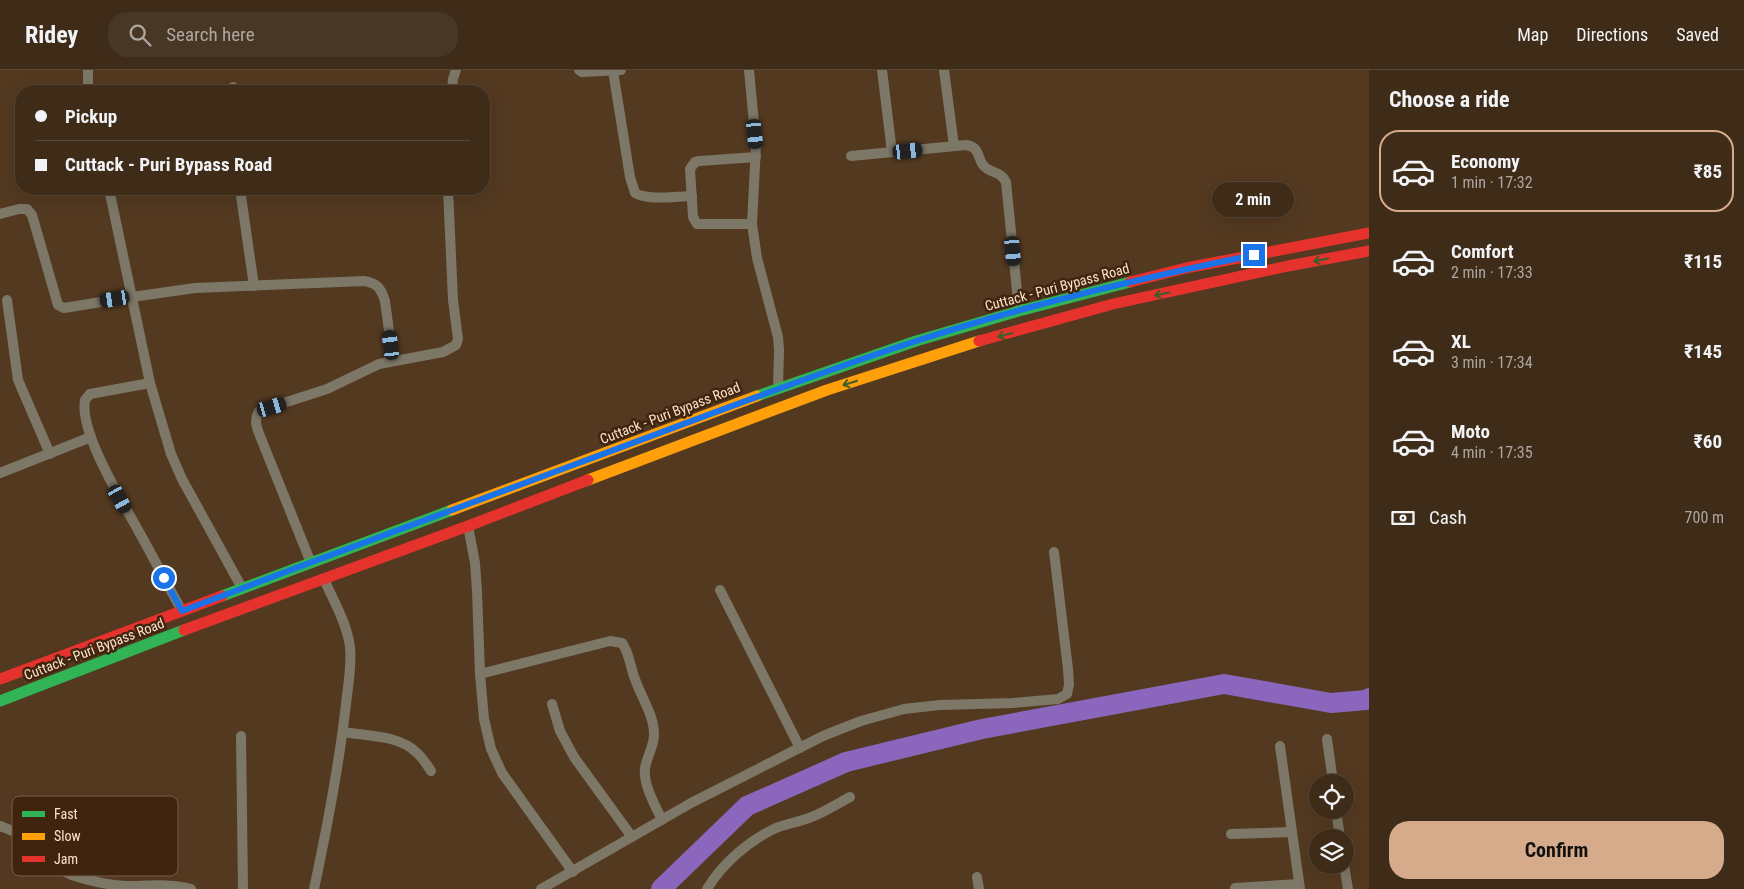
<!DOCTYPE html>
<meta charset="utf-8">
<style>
body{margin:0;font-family:"Roboto Condensed",sans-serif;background:#493725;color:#f1f3f6;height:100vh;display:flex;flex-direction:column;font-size:19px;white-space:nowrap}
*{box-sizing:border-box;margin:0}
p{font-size:16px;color:#ada7a2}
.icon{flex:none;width:28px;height:28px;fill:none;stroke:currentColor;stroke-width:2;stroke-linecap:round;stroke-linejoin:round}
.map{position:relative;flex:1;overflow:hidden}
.sheet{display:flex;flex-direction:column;background:#3e2b18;width:375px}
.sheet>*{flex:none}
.banner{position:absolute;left:15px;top:15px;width:475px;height:110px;border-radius:20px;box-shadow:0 5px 20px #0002,0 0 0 1px #574737;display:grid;align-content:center;height:110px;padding:0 20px;background:#3e2b18}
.tools{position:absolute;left:1309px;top:704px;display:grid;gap:10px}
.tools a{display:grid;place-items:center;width:45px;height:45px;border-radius:50%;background:#3e2b18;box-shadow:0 5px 20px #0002,0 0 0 1px #574737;font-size:25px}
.end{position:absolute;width:22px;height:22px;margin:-11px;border:6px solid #1a73e8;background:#fff;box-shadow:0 0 0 2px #fff}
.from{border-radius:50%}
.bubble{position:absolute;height:35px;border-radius:18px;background:#3e2b18;box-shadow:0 5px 20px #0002,0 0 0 1px #574737;font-size:16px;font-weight:700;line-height:35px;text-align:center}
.car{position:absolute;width:15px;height:30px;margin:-15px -8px;border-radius:6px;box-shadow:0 0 4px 1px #0007;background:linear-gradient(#222 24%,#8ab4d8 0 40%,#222 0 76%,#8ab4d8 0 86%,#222 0)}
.banner b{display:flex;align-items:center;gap:18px;height:48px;font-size:19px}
.banner b+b{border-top:1px solid #574737}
.banner i{width:12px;height:12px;background:#f1f3f6}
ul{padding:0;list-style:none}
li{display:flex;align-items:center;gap:15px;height:82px;margin:0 10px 8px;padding:0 10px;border:2px solid transparent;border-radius:20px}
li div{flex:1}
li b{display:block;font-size:19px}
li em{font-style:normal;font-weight:700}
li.selected{border-color:#d6ab8b}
li>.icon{width:45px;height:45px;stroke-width:1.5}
h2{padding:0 20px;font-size:22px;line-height:60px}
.pay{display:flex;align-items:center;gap:12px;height:55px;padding:0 20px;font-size:19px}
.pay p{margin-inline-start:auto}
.cta{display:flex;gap:10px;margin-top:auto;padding:10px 20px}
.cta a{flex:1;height:58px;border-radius:20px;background:#d6ab8b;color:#111;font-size:20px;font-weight:700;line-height:58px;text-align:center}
header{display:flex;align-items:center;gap:30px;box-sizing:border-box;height:70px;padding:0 25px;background:#3e2b18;border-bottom:1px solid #574737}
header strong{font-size:24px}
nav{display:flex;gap:28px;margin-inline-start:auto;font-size:18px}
.search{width:350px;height:45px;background:#493725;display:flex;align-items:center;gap:12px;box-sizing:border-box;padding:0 18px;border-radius:20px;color:#ada7a2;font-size:19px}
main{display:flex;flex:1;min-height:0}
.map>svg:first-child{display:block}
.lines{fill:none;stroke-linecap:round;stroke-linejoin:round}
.river{stroke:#8a67bc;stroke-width:20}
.street{stroke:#7c7766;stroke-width:10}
.fast{stroke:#30b455;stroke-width:11}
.slow{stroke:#ff9f0a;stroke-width:11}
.jam{stroke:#e5322d;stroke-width:11}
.oneway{stroke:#3a5e2a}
.route{stroke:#1a73e8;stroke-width:6}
.labels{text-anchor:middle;stroke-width:5;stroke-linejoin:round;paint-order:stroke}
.street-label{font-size:14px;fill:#fee1cb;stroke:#40250e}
.key{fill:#40250e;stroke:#795d47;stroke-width:1}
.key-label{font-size:14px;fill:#fee1cb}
</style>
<header>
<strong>Ridey</strong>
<div class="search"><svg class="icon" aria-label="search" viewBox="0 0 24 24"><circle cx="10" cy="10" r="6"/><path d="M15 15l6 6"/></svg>Search here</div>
<nav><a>Map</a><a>Directions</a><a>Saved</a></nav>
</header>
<main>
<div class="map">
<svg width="1369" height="819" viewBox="0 0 1369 819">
<rect width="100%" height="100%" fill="#533920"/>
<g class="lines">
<path class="river" d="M661,819L747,736L846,692L982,659L1224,614L1331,633L1366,630L1369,628"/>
<g class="street">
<path d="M88,0V21"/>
<path d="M579,0L582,2L621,0"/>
<path d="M749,0L756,75L752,154L757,188L778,267L779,280L778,318"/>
<path d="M882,0L892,82"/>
<path d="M944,0L954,76"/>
<path d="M613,1L630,107L635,123C648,131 677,126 692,126"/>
<path d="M233,17L234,21"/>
<path d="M452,21L453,9L456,0"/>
<path d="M851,86L966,75C980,77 977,87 983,95C990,104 1000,100 1006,112L1019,241"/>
<path d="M109,119L150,313L171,384L182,409L242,518"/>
<path d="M240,119L254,216"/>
<path d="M0,144L19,139H27L32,145L58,235L64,238L132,227L195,218L364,211C377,213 381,218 385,231L393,290"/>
<path d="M752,154H697L693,147L690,99L695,92L700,91L756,87"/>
<path d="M7,230L18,310L50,384"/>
<path d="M150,313L90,324L85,330C79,362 122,431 138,460C153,487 167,514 182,541"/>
<path d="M0,403L91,367"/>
<path d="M468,456L475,493L477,521L480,604L484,649L491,679L502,703L573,802"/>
<path d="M311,493L260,366C256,356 254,350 259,341L327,319L379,294L443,282L456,275L458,269L453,230L448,119"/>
<path d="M720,520L800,678"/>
<path d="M480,604L610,571L622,573C630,584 630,597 635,609C641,627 654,645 654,664C654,677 647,686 645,698C643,715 655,735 662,750"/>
<path d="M552,634L560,661L574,687L632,767"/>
<path d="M343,662C366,666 400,665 417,683C423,688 427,695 431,701"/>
<path d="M241,666L243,819"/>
<path d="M1327,669L1333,712"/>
<path d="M1280,676L1300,819"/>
<path d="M1336,740L1340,768"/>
<path d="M0,756C15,762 29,767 41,778C52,787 58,800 72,805C90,811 107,815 125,816C146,816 170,813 191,819"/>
<path d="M1231,764L1292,762"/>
<path d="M1344,795L1348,819"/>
<path d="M977,807L979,819"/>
<path d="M1235,818L1299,814"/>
<path d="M314,819C327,758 339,696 346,634C348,615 352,596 350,577C347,553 333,530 324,509"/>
<path d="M541,819L691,733L823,666L861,651L904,639L940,635L1013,633L1058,629L1067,624L1069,615L1068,599L1054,482"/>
<path d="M707,819C722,794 748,771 776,758C786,754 798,752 809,748C823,743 837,734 850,727"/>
</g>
<g class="fast">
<path d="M757,326L916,271L1019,241L1130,212"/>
<path d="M222,526L452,440"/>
<path d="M0,631L184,560"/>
</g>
<g class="slow">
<path d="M588,410L827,320L979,271"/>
<path d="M452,440L757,326"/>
</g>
<g class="jam">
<path d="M1130,212L1186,198L1369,163"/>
<path d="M979,271L1113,234L1288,196L1369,181"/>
<path d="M184,560L468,456L588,410"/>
<path d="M0,609L222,526"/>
</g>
</g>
<defs><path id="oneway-shaft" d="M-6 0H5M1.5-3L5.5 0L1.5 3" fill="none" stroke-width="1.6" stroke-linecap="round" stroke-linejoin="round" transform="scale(1.25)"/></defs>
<g class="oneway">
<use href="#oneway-shaft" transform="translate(1321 190) rotate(169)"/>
<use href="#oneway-shaft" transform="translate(1162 224) rotate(168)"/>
<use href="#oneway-shaft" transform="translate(1005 265) rotate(165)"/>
<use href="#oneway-shaft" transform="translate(850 313) rotate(162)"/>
</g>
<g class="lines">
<path class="route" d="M164,508L182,541C313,491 445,443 576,394C688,353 799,309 913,272C1023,236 1141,208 1254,185"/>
</g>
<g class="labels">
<g class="street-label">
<text transform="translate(1057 217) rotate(-15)" y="5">Cuttack - Puri Bypass Road</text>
<text transform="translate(670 343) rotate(-21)" y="5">Cuttack - Puri Bypass Road</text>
<text transform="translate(94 579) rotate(-21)" y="5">Cuttack - Puri Bypass Road</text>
</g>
</g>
<rect x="12" y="726" width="166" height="80" rx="8" class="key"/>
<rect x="22" y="741" width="23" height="6" fill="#30b455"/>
<rect x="22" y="763" width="23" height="7" fill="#ff9f0a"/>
<rect x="22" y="786" width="23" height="6" fill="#e5322d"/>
<g class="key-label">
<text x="54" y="749">Fast</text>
<text x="54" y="771">Slow</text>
<text x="54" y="794">Jam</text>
</g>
</svg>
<div class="tools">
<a><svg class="icon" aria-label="locate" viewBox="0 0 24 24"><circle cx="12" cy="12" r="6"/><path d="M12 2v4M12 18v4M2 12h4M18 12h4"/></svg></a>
<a><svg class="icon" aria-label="layers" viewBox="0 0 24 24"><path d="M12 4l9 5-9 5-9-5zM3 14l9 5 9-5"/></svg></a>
</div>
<i class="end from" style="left:164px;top:508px"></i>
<i class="end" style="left:1254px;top:185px"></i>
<div class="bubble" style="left:1212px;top:112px;width:82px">2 min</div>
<i class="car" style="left:755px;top:64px;rotate:174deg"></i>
<i class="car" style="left:908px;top:81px;rotate:84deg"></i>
<i class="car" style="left:1013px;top:181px;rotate:175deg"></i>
<i class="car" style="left:115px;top:229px;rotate:261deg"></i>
<i class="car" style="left:391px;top:275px;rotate:353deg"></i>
<i class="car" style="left:272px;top:337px;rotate:74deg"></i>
<i class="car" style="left:120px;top:429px;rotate:151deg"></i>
<div class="banner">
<b><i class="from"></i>Pickup</b>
<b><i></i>Cuttack - Puri Bypass Road</b>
</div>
</div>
<section class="sheet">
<h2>Choose a ride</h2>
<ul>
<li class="selected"><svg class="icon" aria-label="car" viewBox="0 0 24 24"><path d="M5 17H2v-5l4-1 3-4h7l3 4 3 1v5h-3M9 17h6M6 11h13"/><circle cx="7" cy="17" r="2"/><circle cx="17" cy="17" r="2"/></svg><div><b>Economy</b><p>1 min · 17:32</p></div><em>₹85</em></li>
<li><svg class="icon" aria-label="car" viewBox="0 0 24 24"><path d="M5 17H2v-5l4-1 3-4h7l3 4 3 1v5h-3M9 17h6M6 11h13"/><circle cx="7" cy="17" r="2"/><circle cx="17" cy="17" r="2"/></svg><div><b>Comfort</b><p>2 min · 17:33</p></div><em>₹115</em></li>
<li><svg class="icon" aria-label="car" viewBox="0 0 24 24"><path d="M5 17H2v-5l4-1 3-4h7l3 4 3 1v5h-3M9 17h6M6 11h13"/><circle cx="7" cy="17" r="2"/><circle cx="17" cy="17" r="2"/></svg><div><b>XL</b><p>3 min · 17:34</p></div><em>₹145</em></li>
<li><svg class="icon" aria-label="car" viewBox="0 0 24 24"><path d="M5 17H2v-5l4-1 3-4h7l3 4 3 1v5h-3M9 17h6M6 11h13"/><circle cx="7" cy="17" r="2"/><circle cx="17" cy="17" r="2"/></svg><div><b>Moto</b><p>4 min · 17:35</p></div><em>₹60</em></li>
</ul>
<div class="pay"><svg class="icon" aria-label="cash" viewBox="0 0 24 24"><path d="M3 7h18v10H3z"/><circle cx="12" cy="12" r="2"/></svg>Cash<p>700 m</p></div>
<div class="cta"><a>Confirm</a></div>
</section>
</main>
